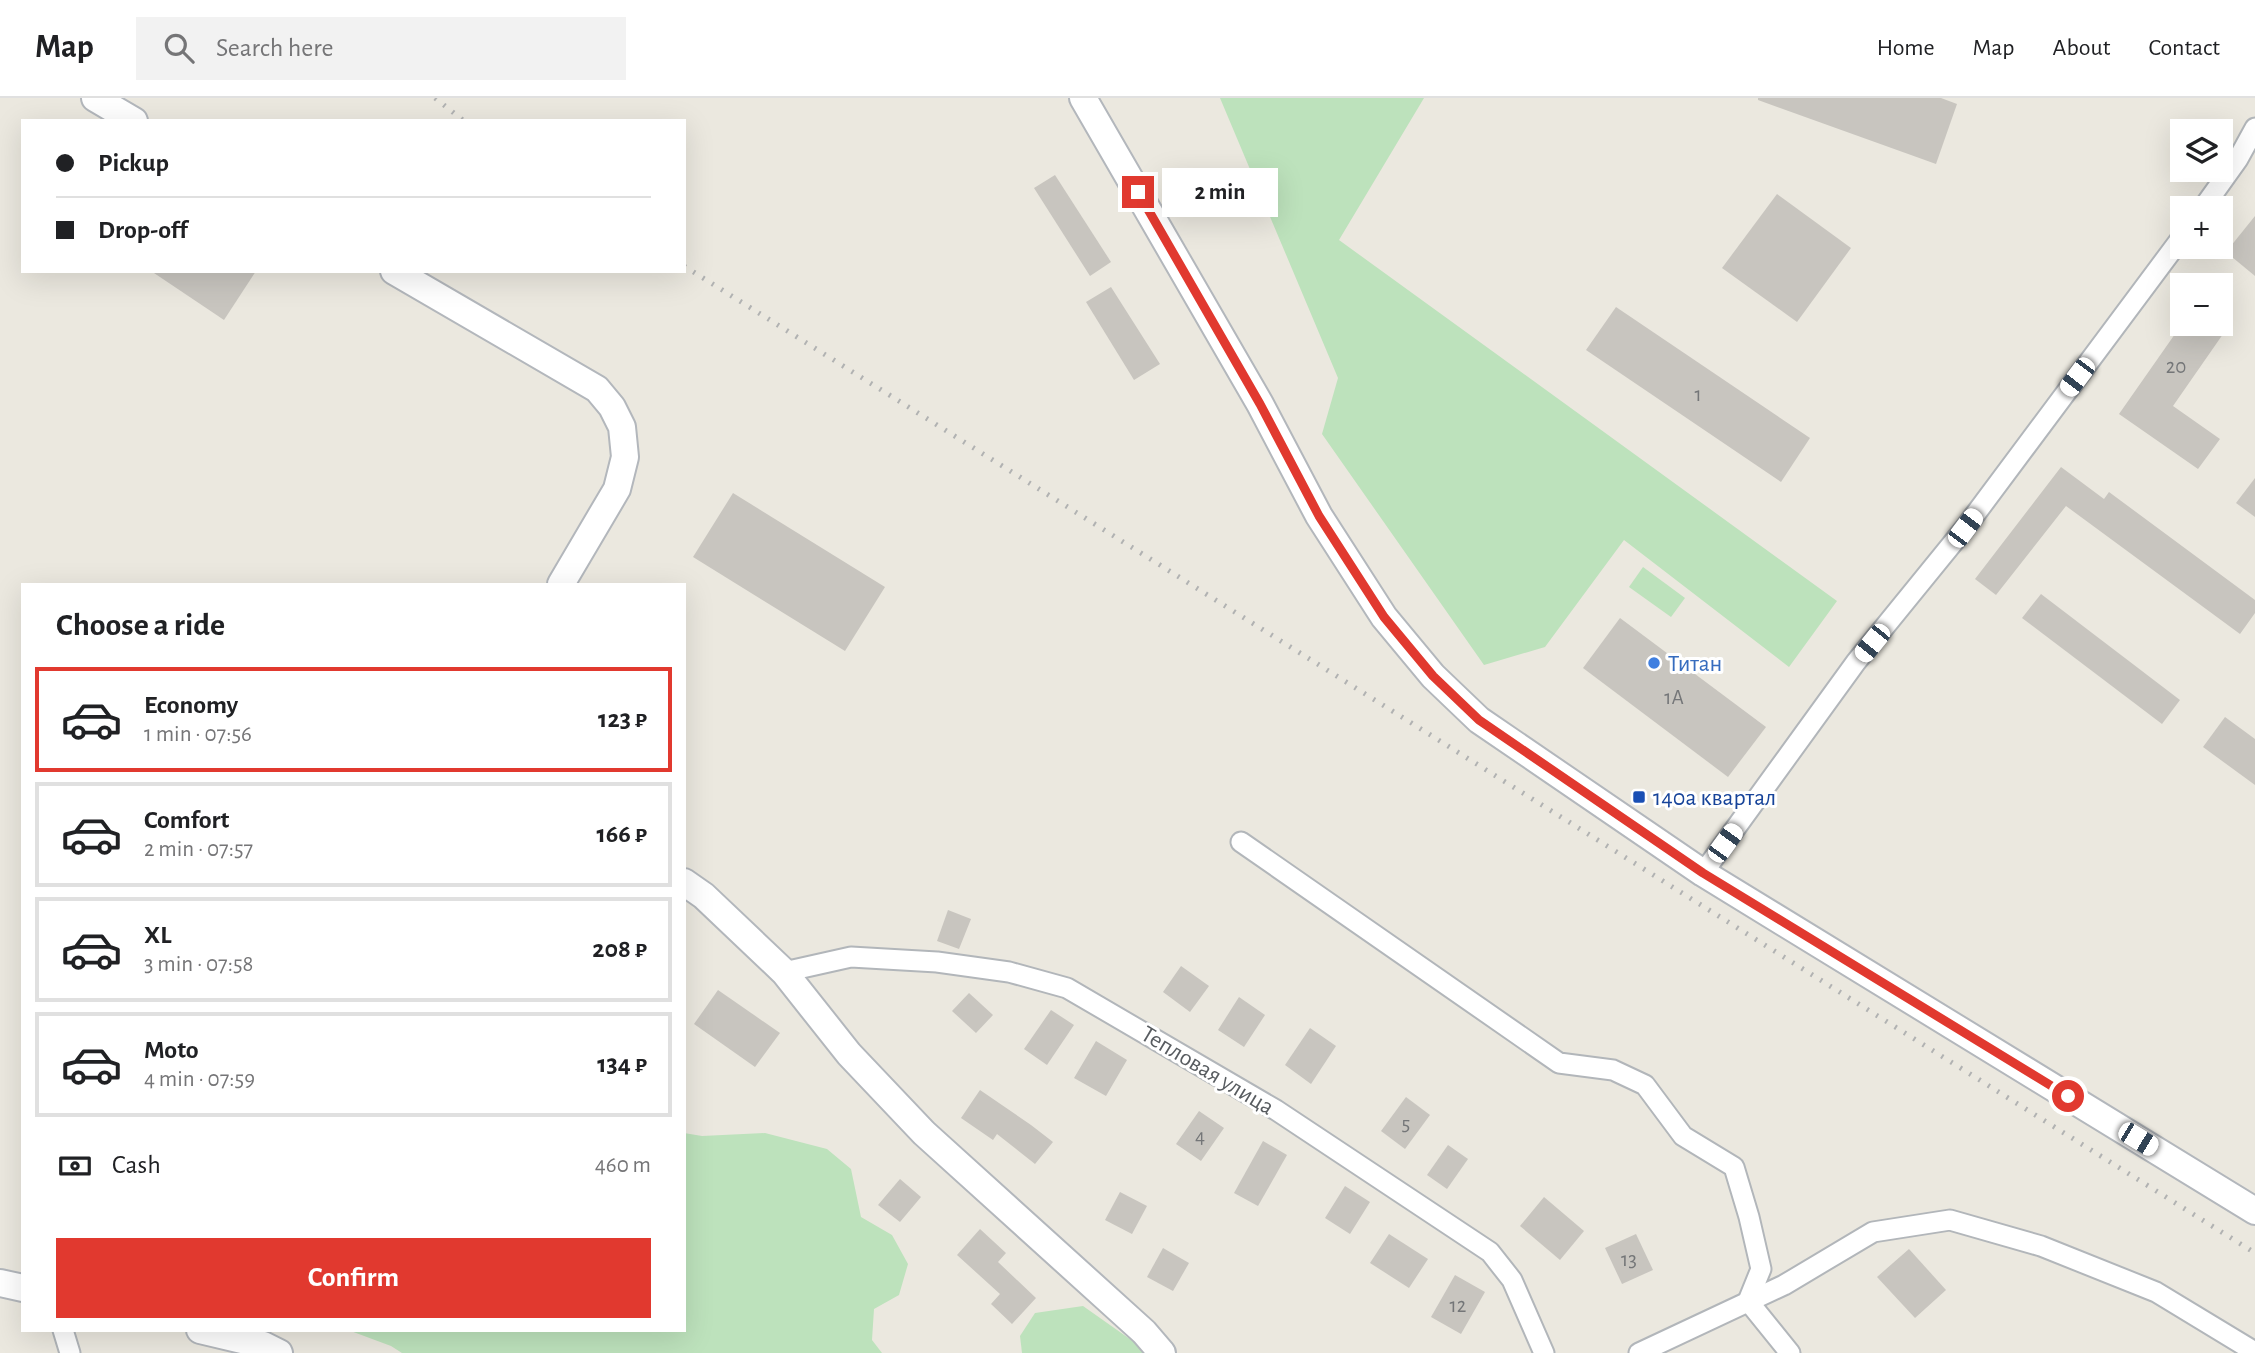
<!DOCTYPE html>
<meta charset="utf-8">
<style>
body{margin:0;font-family:"Alegreya Sans",sans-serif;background:#f2f2f2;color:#202124;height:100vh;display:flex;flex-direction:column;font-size:26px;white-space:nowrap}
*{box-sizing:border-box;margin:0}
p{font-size:23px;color:#757577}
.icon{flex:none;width:38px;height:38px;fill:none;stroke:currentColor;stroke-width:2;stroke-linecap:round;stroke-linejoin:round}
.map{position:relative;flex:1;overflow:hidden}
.side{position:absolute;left:21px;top:485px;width:665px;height:749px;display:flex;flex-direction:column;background:#fff;border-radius:0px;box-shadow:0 7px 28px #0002}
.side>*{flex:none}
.guide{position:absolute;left:21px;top:21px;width:665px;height:154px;border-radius:0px;box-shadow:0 7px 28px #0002;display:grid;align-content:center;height:154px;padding:0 35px;background:#fff}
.buttons{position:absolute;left:2170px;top:21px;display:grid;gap:14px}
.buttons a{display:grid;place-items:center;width:63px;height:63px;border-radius:0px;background:#fff;box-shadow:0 7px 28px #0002;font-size:35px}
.end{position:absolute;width:32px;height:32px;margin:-16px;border:9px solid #e1392f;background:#fff;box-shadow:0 0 0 4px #fff}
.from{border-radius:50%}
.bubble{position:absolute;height:49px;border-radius:0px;background:#fff;box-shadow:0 7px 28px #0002;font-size:23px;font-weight:600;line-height:49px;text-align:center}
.car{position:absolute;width:21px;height:42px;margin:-21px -10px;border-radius:9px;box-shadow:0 0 5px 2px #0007;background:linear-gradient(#fff 24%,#345 0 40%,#fff 0 76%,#345 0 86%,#fff 0)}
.guide b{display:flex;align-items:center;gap:24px;height:66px;font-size:26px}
.guide b+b{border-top:2px solid #e0e0e0}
.guide i{width:18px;height:18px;background:#202124}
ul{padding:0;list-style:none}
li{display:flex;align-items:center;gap:21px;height:105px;margin:0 14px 10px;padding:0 21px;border:4px solid #e0e0e0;border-radius:0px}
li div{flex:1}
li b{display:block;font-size:26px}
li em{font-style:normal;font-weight:600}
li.on{border-color:#e1392f}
li>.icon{width:63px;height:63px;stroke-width:1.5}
h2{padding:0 35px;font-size:32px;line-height:84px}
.pay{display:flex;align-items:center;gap:18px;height:77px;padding:0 35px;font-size:26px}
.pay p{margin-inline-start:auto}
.action{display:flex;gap:14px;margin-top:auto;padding:14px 35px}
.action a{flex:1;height:80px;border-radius:0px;background:#e1392f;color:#fff;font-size:28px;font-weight:600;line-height:80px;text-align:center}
header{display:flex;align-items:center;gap:42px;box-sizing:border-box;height:98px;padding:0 35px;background:#fff;border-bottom:2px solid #e0e0e0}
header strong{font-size:33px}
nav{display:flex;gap:38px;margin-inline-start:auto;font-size:24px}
.search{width:490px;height:63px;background:#f2f2f2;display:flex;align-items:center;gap:18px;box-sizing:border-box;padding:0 24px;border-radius:0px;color:#757577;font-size:26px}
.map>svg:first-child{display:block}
.green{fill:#bde2bc}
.building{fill:#c8c5bf}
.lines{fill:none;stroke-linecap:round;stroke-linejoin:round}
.street-casing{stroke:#b2b6ba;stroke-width:23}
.secondary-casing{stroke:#b3b7bc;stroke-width:30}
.street{stroke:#fff;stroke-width:19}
.secondary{stroke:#fff;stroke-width:26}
.rail{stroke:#b1b2b2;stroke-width:5;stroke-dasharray:2 9;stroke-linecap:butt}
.route{stroke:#e1392f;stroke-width:9}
.shop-dot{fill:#3f7fe0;stroke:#fff;stroke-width:2.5}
.transit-dot{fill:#1a4fb4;stroke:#fff;stroke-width:2.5}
.labels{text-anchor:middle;stroke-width:6;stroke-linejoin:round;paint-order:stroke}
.number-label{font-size:21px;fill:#747678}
.shop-label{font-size:24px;fill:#366cbe;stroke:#fff;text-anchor:start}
.transit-label{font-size:24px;fill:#164399;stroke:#fff;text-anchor:start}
.street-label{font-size:24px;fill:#585c60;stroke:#fff}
</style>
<header>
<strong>Map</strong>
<div class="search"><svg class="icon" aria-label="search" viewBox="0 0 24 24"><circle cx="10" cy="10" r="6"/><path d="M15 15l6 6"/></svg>Search here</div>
<nav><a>Home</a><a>Map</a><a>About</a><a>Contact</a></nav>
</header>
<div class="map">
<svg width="2255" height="1255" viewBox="0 0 2255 1255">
<rect width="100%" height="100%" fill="#ebe8df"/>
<g class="green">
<path d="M1220,0H1424L1339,142L1837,503L1789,569L1624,442L1545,549L1484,567L1322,336L1338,280Z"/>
<path d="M1643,469L1685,500L1671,519L1629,489Z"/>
<path d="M684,1035L702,1038L765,1035L827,1051L851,1071L861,1119L892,1137L908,1166L899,1197L874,1211L872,1242L882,1255H402L391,1248L348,1232H684Z"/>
<path d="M1083,1208L1144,1251L1146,1255H1022L1020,1238L1035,1215Z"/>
</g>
<g class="building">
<path d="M1758,0H1941L1957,6L1936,66L1758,2Z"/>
<path d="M1055,77L1111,164L1090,178L1034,90Z"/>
<path d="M1777,96L1851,150L1797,224L1722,170Z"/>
<path d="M2255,118V178L2226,154Z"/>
<path d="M151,173H256L224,222Z"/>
<path d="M1111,189L1160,266L1134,282L1086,204Z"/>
<path d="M1616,209L1810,340L1781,384L1586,252Z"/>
<path d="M2182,226H2230L2173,308L2220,341L2198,371L2119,316Z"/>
<path d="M2061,369L2104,401L2109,394L2255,502V515L2240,536L2066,408L1996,497L1975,481Z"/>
<path d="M2255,380V419L2236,405Z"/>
<path d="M733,395L885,489L845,553L693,459Z"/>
<path d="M2041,496L2180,602L2162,626L2022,520Z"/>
<path d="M1620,520L1766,629L1728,679L1583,570Z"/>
<path d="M2225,619L2255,641V687L2203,649Z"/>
<path d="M948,812L971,821L959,851L937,843Z"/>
<path d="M1181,868L1209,888L1190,914L1163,894Z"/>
<path d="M718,892L780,935L755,969L694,926Z"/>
<path d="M969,895L993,917L976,935L952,913Z"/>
<path d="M1239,899L1265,917L1244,949L1218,932Z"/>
<path d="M1051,912L1074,927L1047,967L1024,951Z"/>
<path d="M1310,930L1336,948L1311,986L1285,967Z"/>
<path d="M1096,943L1127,962L1106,998L1074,980Z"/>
<path d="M980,992L1031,1027L1053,1044L1035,1066L997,1036L993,1042L961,1020Z"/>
<path d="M1406,999L1430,1017L1405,1051L1381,1033Z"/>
<path d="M1199,1013L1224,1030L1201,1063L1176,1046Z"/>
<path d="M1263,1043L1287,1057L1258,1108L1234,1095Z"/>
<path d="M1448,1047L1468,1061L1447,1091L1427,1077Z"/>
<path d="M900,1081L921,1099L900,1124L878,1107Z"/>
<path d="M1345,1088L1370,1104L1350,1136L1325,1120Z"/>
<path d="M1120,1094L1147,1108L1132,1136L1105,1122Z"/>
<path d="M1544,1099L1584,1133L1560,1162L1520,1128Z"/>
<path d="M980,1131L1006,1155L998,1164L1036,1200L1012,1226L991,1206L1000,1196L957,1157Z"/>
<path d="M1389,1136L1428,1161L1409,1190L1370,1165Z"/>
<path d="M1636,1136L1653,1172L1622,1186L1605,1150Z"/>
<path d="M1163,1150L1189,1165L1173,1193L1147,1179Z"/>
<path d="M1909,1151L1946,1192L1915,1220L1877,1179Z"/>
<path d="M1455,1177L1485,1194L1461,1236L1431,1219Z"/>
</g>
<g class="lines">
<g class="street-casing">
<g id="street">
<path d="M2203,110L2238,61L2255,30"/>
<path d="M1241,744L1559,965L1613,972L1645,987L1683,1038L1734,1069L1749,1119L1761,1171L1748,1203L1790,1255"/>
<path d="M1703,775L1856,564L1965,430L2182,139"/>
<path d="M784,874L851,859L937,864L1009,874L1067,890L1276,1012L1490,1154L1512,1182L1544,1255"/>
<path d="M63,1232L70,1255"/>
<path d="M1639,1255L1784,1187L1873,1134L1950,1122L2041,1148L2156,1194L2255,1254"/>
</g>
</g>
<g class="secondary-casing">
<g id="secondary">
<path d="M95,0L134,23"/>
<path d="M1083,0L1260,306L1319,418L1384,519L1433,578L1479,622L1703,775L2255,1113"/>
<path d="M394,173L597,291L612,309L622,329L625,359L617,391L561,486"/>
<path d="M684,784L704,798L784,874L849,956L924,1035L1144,1234L1162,1255"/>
<path d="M0,1185L23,1190"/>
<path d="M200,1232L263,1247L279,1255"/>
</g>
</g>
<use href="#street" class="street"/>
<use href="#secondary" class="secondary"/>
<g class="rail">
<path d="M435,0L464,23"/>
<path d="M684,168L2255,1155"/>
</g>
</g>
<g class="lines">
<path class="route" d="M1138,94L1260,306L1319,418L1384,519L1433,578L1479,622L1703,775L2068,998"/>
</g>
<circle class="shop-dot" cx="1654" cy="565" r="7"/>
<rect class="transit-dot" x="1632" y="692" width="14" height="14" rx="3.5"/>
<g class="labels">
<g class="number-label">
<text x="2176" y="275">20</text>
<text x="1698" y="303">1</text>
<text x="1674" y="606">1А</text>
<text x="1406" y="1032">5</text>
<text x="1200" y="1045">4</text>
<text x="1629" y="1168">13</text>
<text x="1458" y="1214">12</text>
</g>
<g class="shop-label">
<text x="1668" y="573">Титан</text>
</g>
<g class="transit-label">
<text x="1653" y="707">140а квартал</text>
</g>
<g class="street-label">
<text transform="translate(1208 972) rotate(31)" y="8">Тепловая улица</text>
</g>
</g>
</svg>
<div class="buttons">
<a><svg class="icon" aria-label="layers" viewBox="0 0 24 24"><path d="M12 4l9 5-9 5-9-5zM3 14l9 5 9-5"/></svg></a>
<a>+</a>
<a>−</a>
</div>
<i class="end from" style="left:2068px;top:998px"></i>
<i class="end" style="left:1138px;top:94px"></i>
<div class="bubble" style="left:1162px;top:70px;width:116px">2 min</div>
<i class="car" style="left:2077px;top:279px;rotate:217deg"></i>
<i class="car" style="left:1965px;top:430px;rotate:37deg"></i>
<i class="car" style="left:1872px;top:545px;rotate:219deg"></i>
<i class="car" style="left:1725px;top:745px;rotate:36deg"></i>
<i class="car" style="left:2138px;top:1041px;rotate:121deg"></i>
<div class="guide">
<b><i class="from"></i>Pickup</b>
<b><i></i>Drop-off</b>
</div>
<section class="side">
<h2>Choose a ride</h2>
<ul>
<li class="on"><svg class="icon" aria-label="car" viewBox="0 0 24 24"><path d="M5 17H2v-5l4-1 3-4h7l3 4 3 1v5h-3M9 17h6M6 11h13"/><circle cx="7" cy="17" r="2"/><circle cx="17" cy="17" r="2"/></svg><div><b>Economy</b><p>1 min · 07:56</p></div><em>123 ₽</em></li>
<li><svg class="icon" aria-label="car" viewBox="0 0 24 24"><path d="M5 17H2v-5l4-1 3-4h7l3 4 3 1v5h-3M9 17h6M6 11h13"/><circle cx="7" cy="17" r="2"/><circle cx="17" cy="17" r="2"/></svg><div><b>Comfort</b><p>2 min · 07:57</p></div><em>166 ₽</em></li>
<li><svg class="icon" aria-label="car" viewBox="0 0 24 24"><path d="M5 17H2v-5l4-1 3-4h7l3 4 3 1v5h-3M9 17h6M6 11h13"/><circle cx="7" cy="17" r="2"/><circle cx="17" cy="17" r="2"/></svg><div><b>XL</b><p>3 min · 07:58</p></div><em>208 ₽</em></li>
<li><svg class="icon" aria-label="car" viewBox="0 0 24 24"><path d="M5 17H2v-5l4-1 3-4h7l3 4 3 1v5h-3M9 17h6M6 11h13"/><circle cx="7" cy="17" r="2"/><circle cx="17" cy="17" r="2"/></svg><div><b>Moto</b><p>4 min · 07:59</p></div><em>134 ₽</em></li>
</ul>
<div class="pay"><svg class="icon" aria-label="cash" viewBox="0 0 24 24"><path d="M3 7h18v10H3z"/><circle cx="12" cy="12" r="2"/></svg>Cash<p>460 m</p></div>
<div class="action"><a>Confirm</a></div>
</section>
</div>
